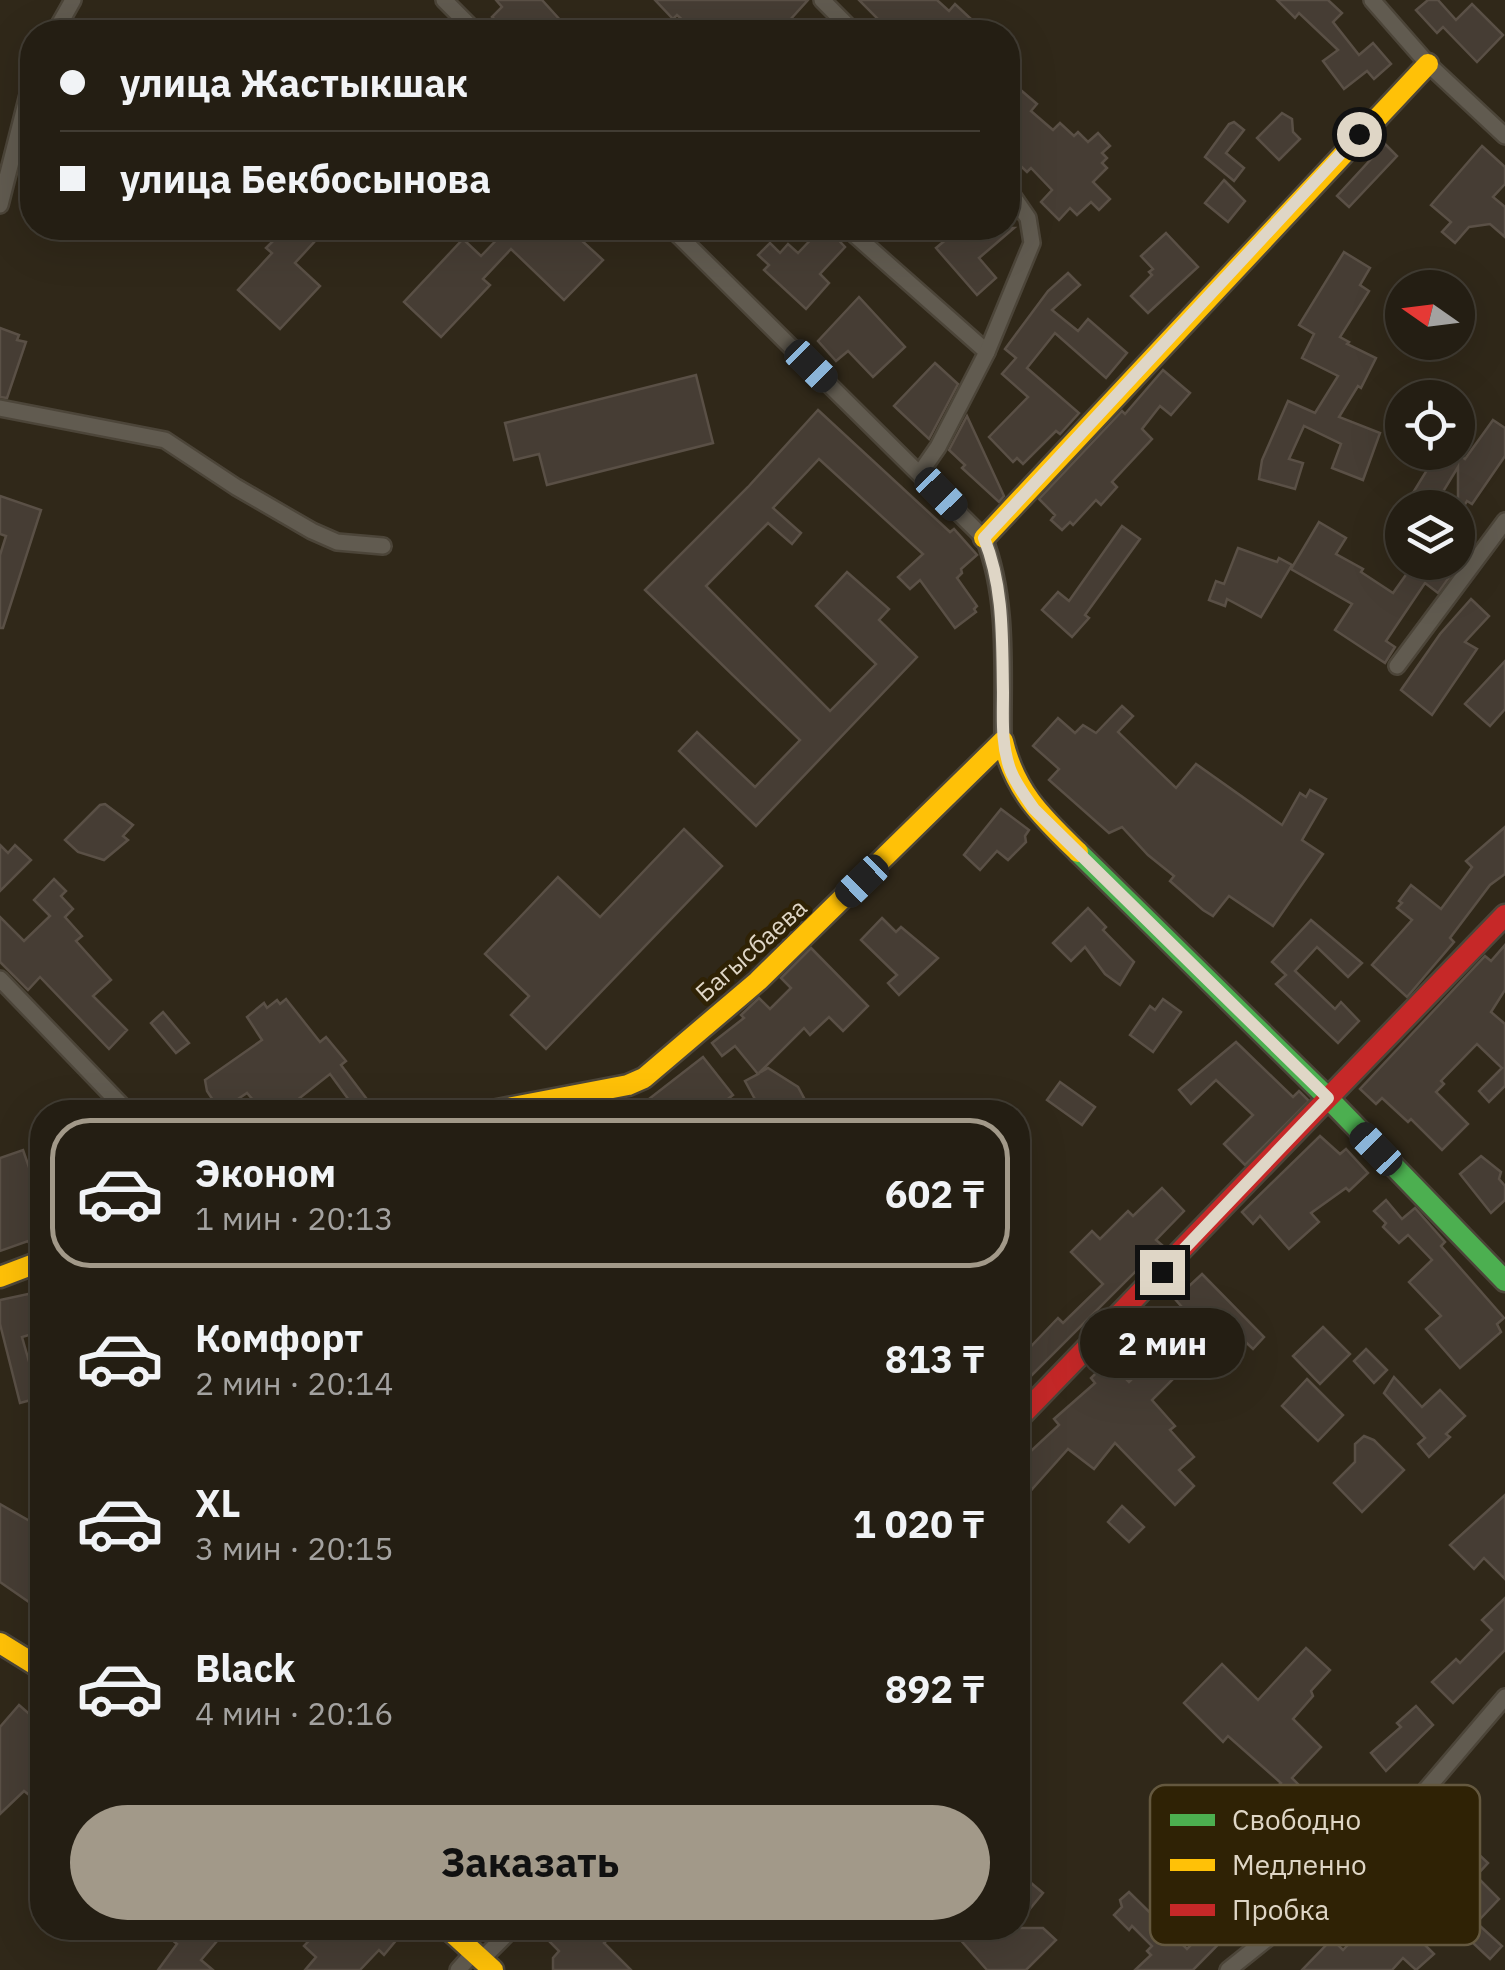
<!DOCTYPE html>
<html lang="ru">
<meta charset="utf-8">
<style>
body{margin:0;font-family:"IBM Plex Sans",sans-serif;background:#2c271c;color:#f1f3f6;height:100vh;display:flex;flex-direction:column;font-size:38px;white-space:nowrap}
*{box-sizing:border-box;margin:0}
p{font-size:32px;color:#a3a2a0}
.icon{flex:none;width:55px;height:55px;fill:none;stroke:currentColor;stroke-width:2;stroke-linecap:round;stroke-linejoin:round}
.map{position:relative;flex:1;overflow:hidden}
.sheet{position:absolute;left:30px;top:1100px;width:1000px;height:840px;display:flex;flex-direction:column;background:#241e13;border-radius:40px;box-shadow:0 10px 40px #0002,0 0 0 2px #413c33}
.sheet>*{flex:none}
.guide{position:absolute;left:20px;top:20px;width:1000px;height:220px;border-radius:40px;box-shadow:0 10px 40px #0002,0 0 0 2px #413c33;display:grid;align-content:center;height:220px;padding:0 40px;background:#241e13}
.needle{width:65px;rotate:284deg}
.buttons{position:absolute;left:1385px;top:270px;display:grid;gap:20px}
.buttons a{display:grid;place-items:center;width:90px;height:90px;border-radius:50%;background:#241e13;box-shadow:0 10px 40px #0002,0 0 0 2px #413c33;font-size:50px}
.end{position:absolute;width:45px;height:45px;margin:-22px;border:12px solid #dfd6c6;background:#111;box-shadow:0 0 0 5px #111}
.from{border-radius:50%}
.bubble{position:absolute;height:70px;border-radius:35px;background:#241e13;box-shadow:0 10px 40px #0002,0 0 0 2px #413c33;font-size:32px;font-weight:700;line-height:70px;text-align:center}
.car{position:absolute;width:30px;height:60px;margin:-30px -15px;border-radius:12px;box-shadow:0 0 8px 2px #0007;background:linear-gradient(#222 24%,#8ab4d8 0 40%,#222 0 76%,#8ab4d8 0 86%,#222 0)}
.guide b{display:flex;align-items:center;gap:35px;height:95px;font-size:38px}
.guide b+b{border-top:2px solid #413c33}
.guide i{width:25px;height:25px;background:#f1f3f6}
ul{padding:18px 0 0;list-style:none}
li{display:flex;align-items:center;gap:30px;height:150px;margin:0 20px 15px;padding:0 20px;border:5px solid transparent;border-radius:40px}
li div{flex:1}
li b{display:block;font-size:38px}
li em{font-style:normal;font-weight:700}
li.active{border-color:#a29989}
li>.icon{width:90px;height:90px;stroke-width:1.5}
.cta{display:flex;gap:20px;margin-top:auto;padding:20px 40px}
.cta a{flex:1;height:115px;border-radius:60px;background:#a29989;color:#111;font-size:40px;font-weight:700;line-height:115px;text-align:center}
.map>svg:first-child{display:block}
.building{fill:#463d34;stroke:#5a5046;stroke-width:2.5}
.lines{fill:none;stroke-linecap:round;stroke-linejoin:round}
.street-casing{stroke:#4c4539;stroke-width:20}
.fast-casing{stroke:#4c4539;stroke-width:25}
.slow-casing{stroke:#4c4539;stroke-width:25}
.jam-casing{stroke:#4c4539;stroke-width:25}
.street{stroke:#615b50;stroke-width:15}
.fast{stroke:#4caf50;stroke-width:20}
.slow{stroke:#ffc107;stroke-width:20}
.jam{stroke:#c62828;stroke-width:20}
.route{stroke:#dfd6c6;stroke-width:12}
.labels{text-anchor:middle;stroke-width:9;stroke-linejoin:round;paint-order:stroke}
.street-label{font-size:25px;fill:#dfd6c6;stroke:#2f2205}
.key{fill:#2f2205;stroke:#64583f;stroke-width:2.5}
.key-label{font-size:28px;fill:#dfd6c6}
</style>
<div class="map">
<svg width="1505" height="1970" viewBox="0 0 1505 1970">
<rect width="100%" height="100%" fill="#302819"/>
<g class="building">
<path d="M496,0H542L571,32H508L492,17L502,7Z"/>
<path d="M655,0H808L779,32H696L677,15L673,19Z"/>
<path d="M859,0H937L949,11L955,4L985,32H865L877,18Z"/>
<path d="M1277,0H1328L1342,13L1333,22L1359,55L1373,43L1391,64L1374,79L1367,71L1344,89L1323,61L1338,50L1299,13L1295,18Z"/>
<path d="M1428,0H1438L1456,20L1472,4L1503,35L1477,62L1443,27L1437,33L1416,10Z"/>
<path d="M1016,86L1037,104L1031,111L1053,130L1060,123L1074,136L1078,132L1088,142L1098,133L1110,146L1102,153L1107,158L1102,163L1107,168L1093,182L1110,199L1099,210L1091,202L1077,215L1070,208L1059,220L1041,202L1052,190L1031,168L1027,172L1008,154V96Z"/>
<path d="M1282,113L1292,119L1293,132L1300,139L1279,160L1257,138Z"/>
<path d="M1234,122L1244,130L1226,153L1244,168L1234,181L1205,157L1229,124Z"/>
<path d="M1385,144L1397,156L1349,207L1337,196Z"/>
<path d="M1482,146L1505,167V184L1493,197L1505,207V237L1490,224L1469,227L1455,243L1442,232L1451,222L1431,205Z"/>
<path d="M1224,180L1245,201L1228,222L1205,203Z"/>
<path d="M286,228H327L295,263L320,286L280,329L238,290L272,253L266,248Z"/>
<path d="M508,228H568L603,260L564,300L511,249L483,279L490,285L441,337L404,302L463,239L481,256Z"/>
<path d="M822,228H827L845,247L820,274L829,283L806,309L764,270L769,265L758,255L770,243L780,253L788,244L798,253Z"/>
<path d="M960,228H1014L979,258L996,278L977,295L936,248Z"/>
<path d="M1166,233L1198,267L1148,313L1131,296L1152,275L1149,272L1153,269L1141,256Z"/>
<path d="M1344,252L1370,268L1360,285L1369,291L1340,337L1349,342L1347,344L1376,358L1361,388L1358,386L1339,417L1380,433L1363,480L1332,468L1341,444L1304,426L1289,459L1303,463L1295,489L1259,479L1262,460L1288,401L1315,413L1338,376L1302,358L1314,334L1299,325Z"/>
<path d="M1068,273L1080,285L1052,310L1078,331L1088,319L1127,353L1106,378L1055,333L1027,368L1079,413L1060,434L1056,431L1023,464L1017,458L1013,462L989,437L1028,397L1002,374L1016,358L1005,349L1048,291Z"/>
<path d="M859,297L905,347L873,377L848,351L836,361L818,341Z"/>
<path d="M0,328L19,335L17,340L26,342L7,398L0,397Z"/>
<path d="M935,363L958,384L929,439L894,406Z"/>
<path d="M1163,370L1190,393L1171,415L1160,406L1142,429L1152,439L1112,482L1117,487L1101,505L1096,500L1073,525L1070,522L1062,530L1051,520L1055,515L1039,499L1122,411L1125,414Z"/>
<path d="M696,375L713,443L547,485L539,454L514,460L505,423Z"/>
<path d="M818,410L950,532L954,529L977,555L961,569L962,573L957,578L977,606L974,609L976,612L955,628L920,580L910,589L898,577L923,554L819,459L773,508L801,533L792,544L768,523L706,586L830,711L876,664L816,606L847,572L889,609L879,620L917,657L756,826L679,751L697,732L755,787L800,740L645,590L748,487Z"/>
<path d="M967,416L1004,496L999,502L962,468L965,465L949,450Z"/>
<path d="M1493,420L1505,428V456L1472,504L1467,501L1458,517V467L1433,508L1411,496L1438,452H1455L1465,459Z"/>
<path d="M0,496L41,510L3,628H0V555L6,536L0,534Z"/>
<path d="M1319,522L1346,538L1336,554L1363,569L1361,572L1393,593L1415,562H1460L1438,593L1425,583L1386,641L1395,647L1385,663L1335,630L1352,604L1291,569Z"/>
<path d="M1122,526L1140,539L1085,615L1089,618L1072,637L1042,610L1058,592L1069,601Z"/>
<path d="M1238,548L1277,562L1279,558L1292,565L1261,617L1227,599L1225,606L1209,600L1216,581L1224,584Z"/>
<path d="M1471,599L1489,616L1465,642L1477,649L1432,715L1401,690L1440,634Z"/>
<path d="M1505,661V709L1490,726L1465,704Z"/>
<path d="M1122,706L1133,716L1118,732L1176,788L1196,764L1282,825L1300,793L1306,797L1310,790L1326,799L1302,840L1323,854L1273,926L1229,896L1213,916L1203,910L1170,881L1174,876L1148,855L1122,827L1109,833L1049,780L1059,769L1033,746L1058,718L1075,733L1083,725L1096,733Z"/>
<path d="M105,804L133,825L123,836L128,840L104,860L78,852L65,840L100,805Z"/>
<path d="M1001,809L1029,830L1025,836L1026,842L1008,860L997,851L980,870L964,855Z"/>
<path d="M1505,827V874L1490,885L1450,938L1454,942L1407,997L1372,965L1412,920L1397,908L1402,903L1399,901L1411,885L1441,909L1472,867L1466,861Z"/>
<path d="M684,829L722,866L546,1049L511,1015L529,996L485,954L558,877L600,917Z"/>
<path d="M0,845L8,853L15,845L31,860L0,891Z"/>
<path d="M54,879L66,891L61,896L73,909L65,917L82,936L76,941L111,980L93,996L127,1030L109,1049L40,977L28,990L0,962V917L24,941L50,916L34,900Z"/>
<path d="M1088,908L1106,927L1103,930L1134,962L1120,985L1105,974L1085,947L1071,961L1053,943Z"/>
<path d="M882,918L896,932L901,927L938,958L899,995L888,983L897,975L861,940Z"/>
<path d="M1311,920L1362,963L1348,977L1317,947L1295,971L1335,1009L1341,1002L1359,1021L1338,1043L1276,984L1286,975L1272,962Z"/>
<path d="M1505,945V990L1491,1012L1505,1024V1086L1489,1102L1479,1091L1502,1068L1477,1044L1441,1081L1444,1084L1436,1092L1468,1124L1442,1150L1411,1119L1408,1122L1382,1098L1376,1104L1360,1089L1485,956L1491,961Z"/>
<path d="M811,948L868,1006L843,1031L829,1017L810,1035L804,1028L759,1073L768,1068L798,1087L804,1098L778,1112H762L745,1081L758,1074L735,1046L722,1056L712,1043L744,1018L741,1015L759,998L770,1009L791,988L781,978Z"/>
<path d="M286,999L320,1042L326,1037L346,1061L341,1065L366,1098L354,1107L330,1074L282,1112H271L266,1104L261,1109L247,1093L220,1111L207,1091L205,1080L262,1040L247,1017L264,1003L267,1008L277,1000L280,1004Z"/>
<path d="M1163,999L1181,1012L1153,1052L1130,1035L1150,1006L1155,1010Z"/>
<path d="M163,1012L189,1043L176,1053L151,1023Z"/>
<path d="M1236,1042L1293,1097L1299,1091L1309,1101L1245,1165L1224,1144L1253,1115L1216,1080L1191,1104L1179,1090Z"/>
<path d="M703,1057L733,1095L711,1112H655L645,1102Z"/>
<path d="M1060,1082L1095,1107L1082,1125L1047,1100Z"/>
<path d="M1320,1136L1340,1154L1346,1149L1368,1173L1349,1191L1346,1188L1311,1213L1319,1222L1289,1249L1260,1216L1253,1224L1242,1212Z"/>
<path d="M23,1150L32,1176L42,1173V1243L31,1247L28,1241L0,1251V1158Z"/>
<path d="M1481,1156L1501,1172L1499,1179L1505,1186V1200L1491,1213L1460,1174Z"/>
<path d="M1162,1188L1184,1211L1156,1240L1162,1245L1018,1389V1360L1058,1318L1063,1323L1103,1284L1071,1252L1092,1231L1100,1239L1128,1211L1133,1216Z"/>
<path d="M1386,1200L1402,1219L1415,1208L1445,1242L1441,1246L1504,1318L1497,1324L1501,1332L1460,1368L1426,1329L1441,1316L1409,1282L1432,1260L1408,1235L1399,1243L1383,1227L1386,1223L1374,1211Z"/>
<path d="M1202,1274L1264,1337L1253,1349L1218,1316L1202,1330L1175,1299Z"/>
<path d="M42,1291V1331L22,1337L30,1365L36,1364L42,1397L20,1403L0,1324V1300Z"/>
<path d="M1323,1327L1350,1354L1320,1384L1293,1356Z"/>
<path d="M1180,1340L1196,1356L1152,1400L1175,1426L1170,1430L1194,1457L1179,1470L1194,1486L1175,1505L1115,1443L1094,1469L1068,1449L1018,1505V1457L1027,1447L1031,1451L1059,1425L1054,1419L1095,1383L1091,1378L1108,1361L1129,1382L1171,1341L1174,1345Z"/>
<path d="M1366,1349L1387,1370L1374,1383L1354,1361Z"/>
<path d="M1394,1377L1422,1407L1440,1390L1465,1416L1446,1434L1450,1437L1429,1457L1418,1444L1425,1438L1384,1393Z"/>
<path d="M1307,1379L1343,1415L1318,1441L1282,1406Z"/>
<path d="M1364,1436L1374,1440L1404,1470L1362,1512L1334,1483L1355,1462V1444Z"/>
<path d="M1505,1495V1579L1484,1558L1474,1569L1450,1545Z"/>
<path d="M0,1504L42,1528V1611L0,1582Z"/>
<path d="M1122,1506L1144,1527L1129,1542L1108,1522Z"/>
<path d="M1505,1598V1650L1453,1703L1432,1682L1456,1659L1460,1663L1492,1630L1482,1620Z"/>
<path d="M1306,1648L1330,1670L1311,1691L1313,1696L1293,1719L1321,1747L1292,1778L1336,1823L1356,1800L1376,1818L1373,1821L1381,1827L1360,1850L1335,1828L1301,1862L1270,1829L1245,1852L1277,1889L1261,1901L1193,1970H1135L1151,1955L1147,1951L1152,1946L1132,1926L1129,1930L1114,1915L1122,1907L1120,1900L1129,1892L1187,1949L1225,1911L1214,1900L1236,1877L1211,1848L1204,1853L1192,1838L1205,1828L1209,1834L1223,1824L1234,1838L1257,1816L1253,1811L1281,1783L1228,1736L1223,1742L1184,1703L1222,1664L1258,1700Z"/>
<path d="M19,1705L42,1725V1805L24,1791L0,1814V1727Z"/>
<path d="M1416,1706L1433,1725L1386,1771L1371,1753L1401,1727L1397,1723Z"/>
<path d="M1473,1849L1488,1863L1476,1876L1499,1899L1480,1919L1442,1882Z"/>
<path d="M1018,1872L1043,1893L1029,1910L1018,1900Z"/>
<path d="M1467,1914L1502,1946L1490,1959L1456,1927Z"/>
<path d="M1395,1915L1434,1954L1416,1970L1403,1958L1392,1970H1302L1332,1939L1343,1950L1364,1928L1372,1935Z"/>
<path d="M158,1928H228L201,1960L213,1970H158L177,1944Z"/>
<path d="M321,1928H387L398,1938L384,1955L379,1950L360,1970H305L316,1957L304,1946Z"/>
<path d="M550,1928H619L604,1943L631,1970H553V1958L559,1951L543,1935Z"/>
<path d="M950,1928H1043L1056,1940L1026,1970H987Z"/>
</g>
<g class="lines">
<g class="street-casing">
<g id="street">
<path d="M444,0L476,32"/>
<path d="M822,0L854,32"/>
<path d="M1372,0L1428,64L1505,136"/>
<path d="M55,32L73,0"/>
<path d="M0,205L32,79"/>
<path d="M671,228L984,538C1009,601 1002,674 1003,741"/>
<path d="M847,228L987,352"/>
<path d="M0,408L165,440L236,487L312,531L337,542L383,546"/>
<path d="M920,473L938,447L987,352L1032,243L1028,218L1008,189"/>
<path d="M1397,666L1505,521"/>
<path d="M0,979L128,1112"/>
<path d="M482,1959L513,1928"/>
<path d="M458,1970L475,1951"/>
<path d="M1228,1970L1268,1938L1329,1906L1362,1878L1397,1835L1419,1798L1505,1697"/>
</g>
</g>
<g class="fast-casing">
<path id="fast" d="M1078,852L1328,1098L1505,1281"/>
</g>
<g class="slow-casing">
<g id="slow">
<path d="M984,538L1428,64"/>
<path d="M487,1112L628,1085L644,1078L758,981L1003,741C1015,792 1042,817 1078,852"/>
<path d="M0,1277L42,1261"/>
<path d="M0,1643L42,1669"/>
<path d="M447,1928L493,1970"/>
</g>
</g>
<g class="jam-casing">
<path id="jam" d="M1018,1419L1505,915"/>
</g>
<use href="#street" class="street"/>
<use href="#fast" class="fast"/>
<use href="#slow" class="slow"/>
<use href="#jam" class="jam"/>
</g>
<g class="lines">
<path class="route" d="M1162,1272L1328,1098L1034,809C1025,796 1015,783 1010,769C1001,744 1003,718 1003,692C1002,639 1004,587 984,538L1359,134"/>
</g>
<g class="labels">
<g class="street-label">
<text transform="translate(751 950) rotate(-42)" y="9">Багысбаева</text>
</g>
</g>
<rect x="1150" y="1785" width="330" height="160" rx="15" class="key"/>
<rect x="1170" y="1814" width="45" height="12" fill="#4caf50"/>
<rect x="1170" y="1859" width="45" height="12" fill="#ffc107"/>
<rect x="1170" y="1904" width="45" height="12" fill="#c62828"/>
<g class="key-label">
<text x="1232" y="1830">Свободно</text>
<text x="1232" y="1875">Медленно</text>
<text x="1232" y="1920">Пробка</text>
</g>
</svg>
<div class="buttons">
<a><svg class="needle" viewBox="-14 -14 28 28"><path d="M0-13l5 13h-10z" fill="#e53935"/><path d="M0 13l5-13h-10z" fill="#a3a2a0"/></svg></a>
<a><svg class="icon" aria-label="locate" viewBox="0 0 24 24"><circle cx="12" cy="12" r="6"/><path d="M12 2v4M12 18v4M2 12h4M18 12h4"/></svg></a>
<a><svg class="icon" aria-label="layers" viewBox="0 0 24 24"><path d="M12 4l9 5-9 5-9-5zM3 14l9 5 9-5"/></svg></a>
</div>
<i class="end from" style="left:1359px;top:134px"></i>
<i class="end" style="left:1162px;top:1272px"></i>
<div class="bubble" style="left:1080px;top:1308px;width:165px">2 мин</div>
<i class="car" style="left:811px;top:366px;rotate:135deg"></i>
<i class="car" style="left:941px;top:494px;rotate:136deg"></i>
<i class="car" style="left:862px;top:881px;rotate:226deg"></i>
<i class="car" style="left:1376px;top:1149px;rotate:316deg"></i>
<div class="guide">
<b><i class="from"></i>улица Жастыкшак</b>
<b><i></i>улица Бекбосынова</b>
</div>
<section class="sheet">
<ul>
<li class="active"><svg class="icon" aria-label="car" viewBox="0 0 24 24"><path d="M5 17H2v-5l4-1 3-4h7l3 4 3 1v5h-3M9 17h6M6 11h13"/><circle cx="7" cy="17" r="2"/><circle cx="17" cy="17" r="2"/></svg><div><b>Эконом</b><p>1 мин · 20:13</p></div><em>602 ₸</em></li>
<li><svg class="icon" aria-label="car" viewBox="0 0 24 24"><path d="M5 17H2v-5l4-1 3-4h7l3 4 3 1v5h-3M9 17h6M6 11h13"/><circle cx="7" cy="17" r="2"/><circle cx="17" cy="17" r="2"/></svg><div><b>Комфорт</b><p>2 мин · 20:14</p></div><em>813 ₸</em></li>
<li><svg class="icon" aria-label="car" viewBox="0 0 24 24"><path d="M5 17H2v-5l4-1 3-4h7l3 4 3 1v5h-3M9 17h6M6 11h13"/><circle cx="7" cy="17" r="2"/><circle cx="17" cy="17" r="2"/></svg><div><b>XL</b><p>3 мин · 20:15</p></div><em>1 020 ₸</em></li>
<li><svg class="icon" aria-label="car" viewBox="0 0 24 24"><path d="M5 17H2v-5l4-1 3-4h7l3 4 3 1v5h-3M9 17h6M6 11h13"/><circle cx="7" cy="17" r="2"/><circle cx="17" cy="17" r="2"/></svg><div><b>Black</b><p>4 мин · 20:16</p></div><em>892 ₸</em></li>
</ul>
<div class="cta"><a>Заказать</a></div>
</section>
</div>
